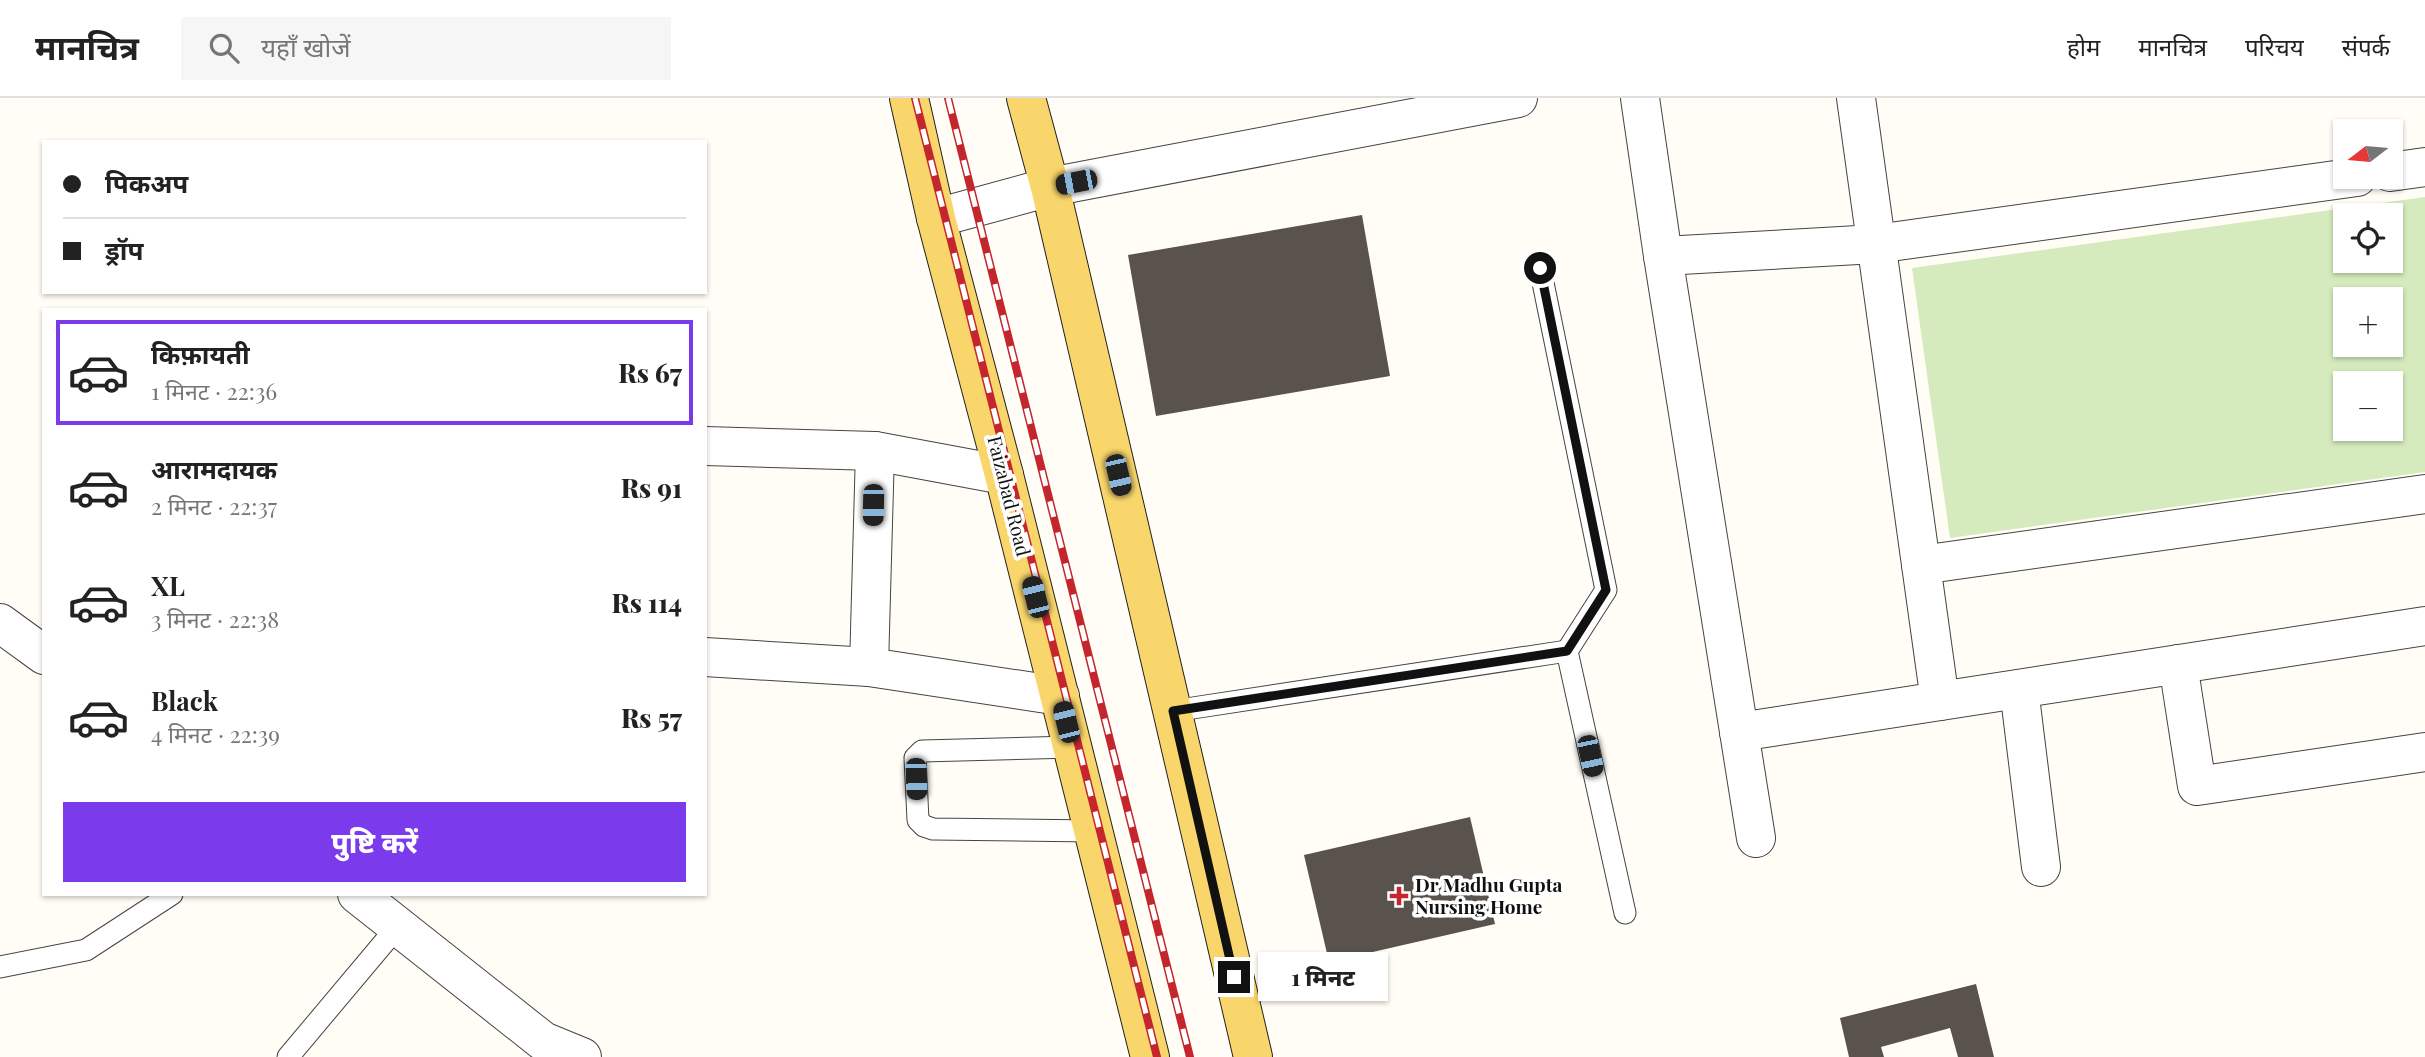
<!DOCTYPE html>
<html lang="hi">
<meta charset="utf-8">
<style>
body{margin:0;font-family:"Playfair Display","Noto Sans Devanagari",serif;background:#f6f6f6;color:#222;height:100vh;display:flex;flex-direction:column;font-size:26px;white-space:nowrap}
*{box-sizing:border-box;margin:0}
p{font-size:23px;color:#767676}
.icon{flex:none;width:38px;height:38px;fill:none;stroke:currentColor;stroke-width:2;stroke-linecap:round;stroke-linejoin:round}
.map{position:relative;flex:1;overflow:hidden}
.side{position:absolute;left:42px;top:210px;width:665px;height:588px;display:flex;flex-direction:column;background:#fff;border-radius:0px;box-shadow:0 2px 5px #0004}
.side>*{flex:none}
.banner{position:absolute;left:42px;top:42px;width:665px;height:154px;border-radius:0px;box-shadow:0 2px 5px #0004;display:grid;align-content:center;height:154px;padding:0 21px;background:#fff}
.needle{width:46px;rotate:254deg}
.controls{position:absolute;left:2333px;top:21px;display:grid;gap:14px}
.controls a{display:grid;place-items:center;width:70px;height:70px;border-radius:0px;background:#fff;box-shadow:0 2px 5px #0004;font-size:35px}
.end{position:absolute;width:32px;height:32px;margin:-16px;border:9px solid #111;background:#fff;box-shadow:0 0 0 4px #fff}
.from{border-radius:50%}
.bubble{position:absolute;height:49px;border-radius:0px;background:#fff;box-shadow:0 2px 5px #0004;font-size:23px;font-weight:800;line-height:49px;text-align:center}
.car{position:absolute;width:21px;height:42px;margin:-21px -10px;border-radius:9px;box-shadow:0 0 5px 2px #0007;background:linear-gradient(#222 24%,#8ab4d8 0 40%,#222 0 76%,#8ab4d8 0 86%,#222 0)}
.banner b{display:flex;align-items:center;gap:24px;height:66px;font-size:26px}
.banner b+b{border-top:2px solid #e0e0e0}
.banner i{width:18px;height:18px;background:#222}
ul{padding:12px 0 0;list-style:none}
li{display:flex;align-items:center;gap:21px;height:105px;margin:0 14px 10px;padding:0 7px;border:4px solid transparent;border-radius:0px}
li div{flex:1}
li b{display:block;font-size:26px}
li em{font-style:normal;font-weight:800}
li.current{border-color:#7c3aed}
li>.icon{width:63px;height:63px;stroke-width:1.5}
.primary-button{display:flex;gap:14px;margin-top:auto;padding:14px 21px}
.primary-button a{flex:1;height:80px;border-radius:0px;background:#7c3aed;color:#fff;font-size:28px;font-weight:800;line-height:80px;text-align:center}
header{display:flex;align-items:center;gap:42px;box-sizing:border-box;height:98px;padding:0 35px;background:#fff;border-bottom:2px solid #e0e0e0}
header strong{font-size:33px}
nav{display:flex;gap:38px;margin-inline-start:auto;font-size:24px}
.search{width:490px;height:63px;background:#f6f6f6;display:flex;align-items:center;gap:18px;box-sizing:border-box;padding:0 24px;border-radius:0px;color:#767676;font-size:26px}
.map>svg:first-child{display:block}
.grass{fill:#d5ebbd;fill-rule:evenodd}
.building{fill:#5a524d}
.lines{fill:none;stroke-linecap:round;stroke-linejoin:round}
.service-casing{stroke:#444;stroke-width:23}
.minor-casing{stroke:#444;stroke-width:40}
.tertiary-casing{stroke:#444;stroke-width:40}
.primary-casing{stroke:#222;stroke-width:40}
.service{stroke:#fff;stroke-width:21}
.minor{stroke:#fff;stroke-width:38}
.tertiary{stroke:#fff;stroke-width:38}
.primary{stroke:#f9d66b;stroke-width:38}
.rail-casing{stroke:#c4262e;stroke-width:8}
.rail{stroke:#fff;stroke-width:5;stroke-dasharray:16;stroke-linecap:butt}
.route{stroke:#111;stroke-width:9}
.poi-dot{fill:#c4262e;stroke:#fff;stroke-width:2.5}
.labels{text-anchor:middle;stroke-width:7;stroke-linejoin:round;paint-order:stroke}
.street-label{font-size:19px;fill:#111;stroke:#fff}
.poi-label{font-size:19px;font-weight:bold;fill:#111;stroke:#fff;text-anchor:start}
</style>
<header>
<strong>मानचित्र</strong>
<div class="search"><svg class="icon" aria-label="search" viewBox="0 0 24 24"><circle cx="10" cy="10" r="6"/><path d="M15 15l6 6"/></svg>यहाँ खोजें</div>
<nav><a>होम</a><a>मानचित्र</a><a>परिचय</a><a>संपर्क</a></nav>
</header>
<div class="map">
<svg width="2425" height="959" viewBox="0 0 2425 959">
<rect width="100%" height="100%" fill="#fffdf5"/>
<path class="grass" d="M2425,99V374L1950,440L1912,170ZM2345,117H2390V163H2345ZM2345,201H2390V247H2345ZM2345,285H2390V331H2345Z"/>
<g class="building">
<path d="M1362,117L1390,278L1156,318L1128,157Z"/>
<path d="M1470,719L1495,826L1329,864L1304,757Z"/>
<path d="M1976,886L1994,959H1958L1950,930L1881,949L1884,959H1849L1840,920Z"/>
</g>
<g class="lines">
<g class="service-casing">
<g id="service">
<path d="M1540,170L1606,492L1567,553L1625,815"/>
<path d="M1173,613L1567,553"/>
<path d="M1072,649L922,653L915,660L918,722L924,728L933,731L1094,733"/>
<path d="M0,869L86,852L172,796"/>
<path d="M288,959L398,828"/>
</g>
</g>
<g class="minor-casing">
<g id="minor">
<path d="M1640,0L1663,158L1756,740"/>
<path d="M1856,0L1940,603"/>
<path d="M2390,74L2425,69"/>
<path d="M936,120L1050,89L1518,0"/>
<path d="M1663,158L1876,146L2357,79"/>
<path d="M705,348L875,353L1004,377"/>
<path d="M1921,467L2425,396"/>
<path d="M705,559L869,569L1060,598"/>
<path d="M2178,566L2197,688L2425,654"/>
<path d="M869,569L875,353"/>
<path d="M2019,591L2041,769"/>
<path d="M1739,634L2425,528"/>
</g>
</g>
<g class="tertiary-casing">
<g id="tertiary">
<path d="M0,525L44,557"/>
<path d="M357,796L543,943L582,959"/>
</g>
</g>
<g class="primary-casing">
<g id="primary">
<path d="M909,0L936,120L1004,377L1150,959"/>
<path d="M1026,0L1050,89L1253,959"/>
</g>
</g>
<use href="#service" class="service"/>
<use href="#minor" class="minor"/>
<use href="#tertiary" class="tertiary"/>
<use href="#primary" class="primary"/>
<g class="rail-casing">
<g id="rail">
<path d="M915,0L1157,959"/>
<path d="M948,0L1190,959"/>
</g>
</g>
<use href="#rail" class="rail"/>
</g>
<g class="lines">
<path class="route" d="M1234,879L1173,613L1567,553L1606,492L1540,170"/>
</g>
<path class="poi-dot" d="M1395.5 787.5h7v7h7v7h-7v7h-7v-7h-7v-7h7z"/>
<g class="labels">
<g class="street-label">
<text transform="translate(1009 398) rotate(76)" y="7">Faizabad Road</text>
</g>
<g class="poi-label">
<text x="1415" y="794">Dr Madhu Gupta<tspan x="1415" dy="22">Nursing Home</tspan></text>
</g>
</g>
</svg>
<div class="controls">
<a><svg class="needle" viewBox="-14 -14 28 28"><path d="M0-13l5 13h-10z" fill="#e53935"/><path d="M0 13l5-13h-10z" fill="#767676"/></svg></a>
<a><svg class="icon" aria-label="locate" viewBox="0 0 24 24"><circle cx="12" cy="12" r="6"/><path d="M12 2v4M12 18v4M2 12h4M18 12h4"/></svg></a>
<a>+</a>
<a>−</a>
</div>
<i class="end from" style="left:1540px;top:170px"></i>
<i class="end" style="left:1234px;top:879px"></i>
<div class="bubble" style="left:1258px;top:854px;width:130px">1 मिनट</div>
<i class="car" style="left:1076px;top:84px;rotate:259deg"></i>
<i class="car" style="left:1118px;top:377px;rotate:167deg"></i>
<i class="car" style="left:873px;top:407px;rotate:181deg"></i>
<i class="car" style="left:1035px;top:499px;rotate:346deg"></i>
<i class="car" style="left:1066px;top:624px;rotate:346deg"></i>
<i class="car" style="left:1590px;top:658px;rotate:168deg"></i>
<i class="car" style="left:916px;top:681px;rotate:178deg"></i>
<div class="banner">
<b><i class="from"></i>पिकअप</b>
<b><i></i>ड्रॉप</b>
</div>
<section class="side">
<ul>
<li class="current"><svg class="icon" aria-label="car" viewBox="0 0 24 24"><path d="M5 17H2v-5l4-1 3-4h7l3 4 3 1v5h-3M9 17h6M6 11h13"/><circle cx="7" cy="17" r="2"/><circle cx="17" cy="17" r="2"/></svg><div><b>किफ़ायती</b><p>1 मिनट · 22:36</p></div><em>Rs 67</em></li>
<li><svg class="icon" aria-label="car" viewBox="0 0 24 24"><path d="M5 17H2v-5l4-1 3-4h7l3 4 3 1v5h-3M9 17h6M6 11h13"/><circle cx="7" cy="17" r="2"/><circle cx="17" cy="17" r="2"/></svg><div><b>आरामदायक</b><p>2 मिनट · 22:37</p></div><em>Rs 91</em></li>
<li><svg class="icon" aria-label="car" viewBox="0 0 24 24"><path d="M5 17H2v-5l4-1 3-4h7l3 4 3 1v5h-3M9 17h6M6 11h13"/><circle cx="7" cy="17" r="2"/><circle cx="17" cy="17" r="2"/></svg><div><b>XL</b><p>3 मिनट · 22:38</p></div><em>Rs 114</em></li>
<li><svg class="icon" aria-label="car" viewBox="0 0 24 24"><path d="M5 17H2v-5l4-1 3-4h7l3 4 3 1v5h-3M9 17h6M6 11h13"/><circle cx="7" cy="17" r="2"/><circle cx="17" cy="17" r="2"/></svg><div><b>Black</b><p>4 मिनट · 22:39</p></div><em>Rs 57</em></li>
</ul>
<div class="primary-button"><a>पुष्टि करें</a></div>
</section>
</div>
